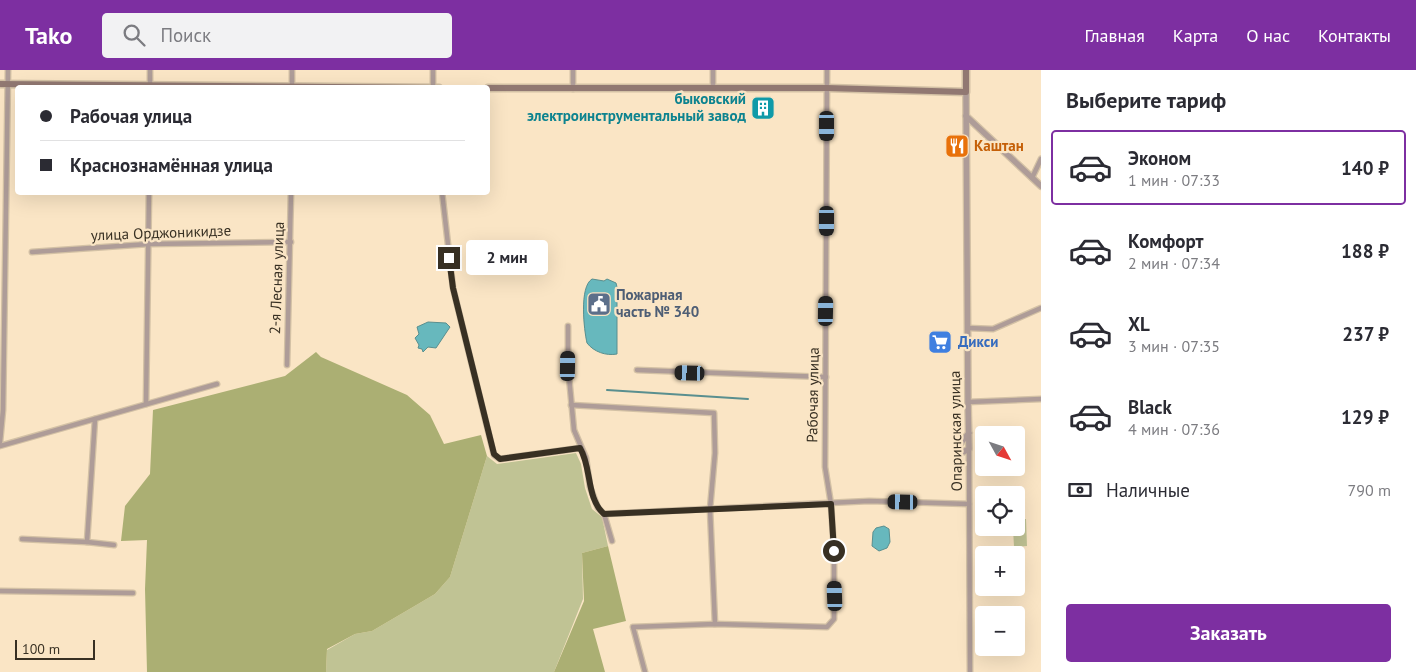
<!DOCTYPE html>
<html lang="ru">
<meta charset="utf-8">
<style>
body{margin:0;font-family:"PT Sans",sans-serif;background:#f2f2f3;color:#2b2b33;height:100vh;display:flex;flex-direction:column;font-size:19px;white-space:nowrap}
*{box-sizing:border-box;margin:0}
p{font-size:16px;color:#7c7c81}
.icon{flex:none;width:28px;height:28px;fill:none;stroke:currentColor;stroke-width:2;stroke-linecap:round;stroke-linejoin:round}
.map{position:relative;flex:1;overflow:hidden}
.panel{display:flex;flex-direction:column;background:#fff;width:375px}
.panel>*{flex:none}
.top-card{position:absolute;left:15px;top:15px;width:475px;height:110px;border-radius:5px;box-shadow:0 5px 20px #0002;display:grid;align-content:center;height:110px;padding:0 25px;background:#fff}
.needle{width:32px;rotate:130deg}
.tools{position:absolute;left:975px;top:356px;display:grid;gap:10px}
.tools a{display:grid;place-items:center;width:50px;height:50px;border-radius:5px;background:#fff;box-shadow:0 5px 20px #0002;font-size:25px}
.scale{position:absolute;left:15px;bottom:12px;width:80px;box-sizing:border-box;padding-left:5px;border:2px solid #383023;border-top:0;font-size:14px;line-height:18px;white-space:nowrap;color:#383023;-webkit-text-stroke:4px #fae5c5;paint-order:stroke}
.end{position:absolute;width:22px;height:22px;margin:-11px;border:6px solid #383023;background:#fff;box-shadow:0 0 0 2px #fff}
.from{border-radius:50%}
.bubble{position:absolute;height:35px;border-radius:5px;background:#fff;box-shadow:0 5px 20px #0002;font-size:16px;font-weight:700;line-height:35px;text-align:center}
.car{position:absolute;width:15px;height:30px;margin:-15px -8px;border-radius:6px;box-shadow:0 0 4px 1px #0007;background:linear-gradient(#222 24%,#8ab4d8 0 40%,#222 0 76%,#8ab4d8 0 86%,#222 0)}
.top-card b{display:flex;align-items:center;gap:18px;height:48px;font-size:19px}
.top-card b+b{border-top:1px solid #e1e1e2}
.top-card i{width:12px;height:12px;background:#2b2b33}
ul{padding:0;list-style:none}
li{display:flex;align-items:center;gap:15px;height:75px;margin:0 10px 8px;padding:0 15px;border:2px solid transparent;border-radius:5px}
li div{flex:1}
li b{display:block;font-size:19px}
li em{font-style:normal;font-weight:700}
li.on{border-color:#7d2fa1}
li>.icon{width:45px;height:45px;stroke-width:1.5}
h2{padding:0 25px;font-size:22px;line-height:60px}
.pay{display:flex;align-items:center;gap:12px;height:55px;padding:0 25px;font-size:19px}
.pay p{margin-inline-start:auto}
.button{display:flex;gap:10px;margin-top:auto;padding:10px 25px}
.button a{flex:1;height:58px;border-radius:5px;background:#7d2fa1;color:#fff;font-size:20px;font-weight:700;line-height:58px;text-align:center}
header{display:flex;align-items:center;gap:30px;box-sizing:border-box;height:70px;padding:0 25px;background:#7d2fa1;color:#fff}
header strong{font-size:24px}
nav{display:flex;gap:28px;margin-inline-start:auto;font-size:18px}
.search{width:350px;height:45px;background:#f2f2f3;display:flex;align-items:center;gap:12px;box-sizing:border-box;padding:0 18px;border-radius:5px;color:#7c7c81;font-size:19px}
main{display:flex;flex:1;min-height:0}
.map>svg:first-child{display:block}
.green{fill:#c0c394}
.forest{fill:#abaf73}
.water{fill:#67b8bd;stroke:#598f8f}
.lines{fill:none;stroke-linecap:round;stroke-linejoin:round}
.stream{stroke:#598f8f;stroke-width:2}
.minor-casing{stroke:#d3c1a5;stroke-width:7}
.tertiary-casing{stroke:#d3c1a5;stroke-width:8}
.secondary-casing{stroke:#d3c1a5;stroke-width:9}
.minor{stroke:#ae9c98;stroke-width:4.5}
.tertiary{stroke:#ae9c98;stroke-width:5.5}
.secondary{stroke:#917872;stroke-width:6}
.route{stroke:#383023;stroke-width:6}
.labels{text-anchor:middle;stroke-width:4.5;stroke-linejoin:round;paint-order:stroke}
.culture-label{font-size:15px;font-weight:bold;fill:#0d838f;stroke:#fae5c5;text-anchor:end}
.food-label{font-size:15px;font-weight:bold;fill:#c56008;stroke:#fae5c5;text-anchor:start}
.street-label{font-size:15px;fill:#383023;stroke:#fae5c5}
.service-label{font-size:15px;font-weight:bold;fill:#4e5e75;stroke:#fae5c5;text-anchor:start}
.shop-label{font-size:15px;font-weight:bold;fill:#366cbe;stroke:#fae5c5;text-anchor:start}
</style>
<header>
<strong>Tako</strong>
<div class="search"><svg class="icon" aria-label="search" viewBox="0 0 24 24"><circle cx="10" cy="10" r="6"/><path d="M15 15l6 6"/></svg>Поиск</div>
<nav><a>Главная</a><a>Карта</a><a>О нас</a><a>Контакты</a></nav>
</header>
<main>
<div class="map">
<svg width="1041" height="602" viewBox="0 0 1041 602">
<rect width="100%" height="100%" fill="#fae5c5"/>
<g class="green">
<path d="M576,383L581,394L585,418L592,439L602,447L608,476L582,483L583,529L554,602H326L327,580L355,564L372,561L413,537L435,524L450,507L487,386L497,394Z"/>
<path d="M1016,449H1026L1027,476L1014,477L1013,458H1016Z"/>
</g>
<g class="forest">
<path d="M316,282L321,287L407,325L430,345L444,374L481,365L487,386L450,507L435,524L413,537L372,561L355,564L327,579L326,602H147L145,519L147,470L121,471L125,436L150,404L153,340L285,306Z"/>
<path d="M608,476L626,551L593,559L605,602H554L584,531L582,483Z"/>
</g>
<g class="water">
<path d="M592,209L604,211L607,209L616,213L617,217V284C606,286 594,282 587,273C584,260 579,217 592,209Z"/>
<path d="M428,252L446,253L450,257L436,278L428,277L423,282L422,279L418,278L419,275L415,268L419,264L417,257Z"/>
<path d="M884,456L889,459L890,472L887,478L879,481L872,476L873,462L876,458Z"/>
</g>
<g class="lines">
<path class="stream" d="M607,320L748,329"/>
<g class="minor-casing">
<g id="minor">
<path d="M713,0V18"/>
<path d="M150,16V0"/>
<path d="M292,18V0"/>
<path d="M433,18V0"/>
<path d="M573,19V0"/>
<path d="M1032,108L1041,89"/>
<path d="M442,122L453,218L494,385L500,389L580,378"/>
<path d="M32,182L149,174L291,172"/>
<path d="M568,256V296L574,360L586,388L590,417L598,438L604,444L612,471"/>
<path d="M968,258L993,259L1041,238"/>
<path d="M287,295L291,122"/>
<path d="M637,300L826,307"/>
<path d="M968,332L1041,329"/>
<path d="M146,334L149,122"/>
<path d="M571,335L714,343L715,383L710,439L715,554"/>
<path d="M95,349L87,472L114,475"/>
<path d="M0,372L3,340L8,0"/>
<path d="M0,376L217,314"/>
<path d="M969,379L970,602"/>
<path d="M604,444L869,431L969,434"/>
<path d="M22,469L87,472"/>
<path d="M0,521L133,523"/>
<path d="M645,602L633,557L715,554L827,557L834,549V481L831,434L825,397L827,0"/>
</g>
</g>
<g class="tertiary-casing">
<g id="tertiary">
<path d="M966,22L968,332L969,379L963,382L959,378V375L969,363"/>
<path d="M966,46L1041,116"/>
</g>
</g>
<g class="secondary-casing">
<g id="secondary">
<path d="M0,14L439,18"/>
<path d="M488,18H827L966,22V0"/>
</g>
</g>
<use href="#minor" class="minor"/>
<use href="#tertiary" class="tertiary"/>
<use href="#secondary" class="secondary"/>
</g>
<g class="lines">
<path class="route" d="M449,188L453,218L494,384L500,389L580,378C592,398 586,428 604,444L831,434L834,481"/>
</g>
<defs>
<g id="building-square" transform="scale(1.25)"><rect x="-9" y="-9" width="18" height="18" rx="4" fill="#0f9aa8" stroke="#fae5c5"/><path d="M-4-6H4V6H1V3H-1V6H-4ZM-2.5-4.3h1.7v1.8h-1.7ZM.8-4.3h1.7v1.8H.8ZM-2.5-1h1.7V.8h-1.7ZM.8-1h1.7V.8H.8Z" fill="#fff"/></g>
<g id="restaurant-square" transform="scale(1.25)"><rect x="-9" y="-9" width="18" height="18" rx="4" fill="#e8710a" stroke="#fae5c5"/><path d="M-5-6h1v4h1v-4h1v4h1v-4h1v5L-1.5 .5V6h-2V.5L-5-1ZM5-6V6H3V1.5H1.5Q1.5-4 5-6Z" fill="#fff"/></g>
<g id="civic-square" transform="scale(1.25)"><rect x="-9" y="-9" width="18" height="18" rx="4" fill="#5c6f8a" stroke="#fae5c5"/><path d="M-.6-6.5H3V-4.5H.6V-3L4-1V1h2V6H-6V1h2V-1L-.6-3ZM-1.2 2.5V6h2.4V2.5Z" fill="#fff"/></g>
<g id="supermarket-square" transform="scale(1.25)"><rect x="-9" y="-9" width="18" height="18" rx="4" fill="#3f7fe0" stroke="#fae5c5"/><path d="M-6-5.5h2.5l.6 2H6L4.5 2H-2.5L-4.4-4H-6ZM-1.5 3.2a1.3 1.3 0 1 0 .1 0ZM3 3.2a1.3 1.3 0 1 0 .1 0Z" fill="#fff"/></g>
</defs>
<g fill-rule="evenodd">
<use href="#building-square" x="763" y="38"/>
<use href="#restaurant-square" x="957" y="76"/>
<use href="#civic-square" x="599" y="234"/>
<use href="#supermarket-square" x="940" y="272"/>
</g>
<g class="labels">
<g class="culture-label">
<text x="746" y="34">быковский<tspan x="746" dy="17">электроинструментальный завод</tspan></text>
</g>
<g class="food-label">
<text x="974" y="81">Каштан</text>
</g>
<g class="street-label">
<text transform="translate(161 163) rotate(-2)" y="5">улица Орджоникидзе</text>
<text transform="translate(277 208) rotate(-88)" y="5">2-я Лесная улица</text>
<text transform="translate(813 325) rotate(-89)" y="5">Рабочая улица</text>
<text transform="translate(956 361) rotate(-91)" y="5">Опаринская улица</text>
</g>
<g class="service-label">
<text x="616" y="230">Пожарная<tspan x="616" dy="17">часть № 340</tspan></text>
</g>
<g class="shop-label">
<text x="958" y="277">Дикси</text>
</g>
</g>
</svg>
<div class="tools">
<a><svg class="needle" viewBox="-14 -14 28 28"><path d="M0-13l5 13h-10z" fill="#e53935"/><path d="M0 13l5-13h-10z" fill="#7c7c81"/></svg></a>
<a><svg class="icon" aria-label="locate" viewBox="0 0 24 24"><circle cx="12" cy="12" r="6"/><path d="M12 2v4M12 18v4M2 12h4M18 12h4"/></svg></a>
<a>+</a>
<a>−</a>
</div>
<div class="scale">100 m</div>
<i class="end from" style="left:834px;top:481px"></i>
<i class="end" style="left:449px;top:188px"></i>
<div class="bubble" style="left:466px;top:170px;width:82px">2 мин</div>
<i class="car" style="left:827px;top:56px;rotate:180deg"></i>
<i class="car" style="left:827px;top:151px;rotate:180deg"></i>
<i class="car" style="left:826px;top:241px;rotate:1deg"></i>
<i class="car" style="left:568px;top:296px;rotate:1deg"></i>
<i class="car" style="left:690px;top:303px;rotate:272deg"></i>
<i class="car" style="left:903px;top:432px;rotate:271deg"></i>
<i class="car" style="left:835px;top:526px;rotate:358deg"></i>
<div class="top-card">
<b><i class="from"></i>Рабочая улица</b>
<b><i></i>Краснознамённая улица</b>
</div>
</div>
<section class="panel">
<h2>Выберите тариф</h2>
<ul>
<li class="on"><svg class="icon" aria-label="car" viewBox="0 0 24 24"><path d="M5 17H2v-5l4-1 3-4h7l3 4 3 1v5h-3M9 17h6M6 11h13"/><circle cx="7" cy="17" r="2"/><circle cx="17" cy="17" r="2"/></svg><div><b>Эконом</b><p>1 мин · 07:33</p></div><em>140 ₽</em></li>
<li><svg class="icon" aria-label="car" viewBox="0 0 24 24"><path d="M5 17H2v-5l4-1 3-4h7l3 4 3 1v5h-3M9 17h6M6 11h13"/><circle cx="7" cy="17" r="2"/><circle cx="17" cy="17" r="2"/></svg><div><b>Комфорт</b><p>2 мин · 07:34</p></div><em>188 ₽</em></li>
<li><svg class="icon" aria-label="car" viewBox="0 0 24 24"><path d="M5 17H2v-5l4-1 3-4h7l3 4 3 1v5h-3M9 17h6M6 11h13"/><circle cx="7" cy="17" r="2"/><circle cx="17" cy="17" r="2"/></svg><div><b>XL</b><p>3 мин · 07:35</p></div><em>237 ₽</em></li>
<li><svg class="icon" aria-label="car" viewBox="0 0 24 24"><path d="M5 17H2v-5l4-1 3-4h7l3 4 3 1v5h-3M9 17h6M6 11h13"/><circle cx="7" cy="17" r="2"/><circle cx="17" cy="17" r="2"/></svg><div><b>Black</b><p>4 мин · 07:36</p></div><em>129 ₽</em></li>
</ul>
<div class="pay"><svg class="icon" aria-label="cash" viewBox="0 0 24 24"><path d="M3 7h18v10H3z"/><circle cx="12" cy="12" r="2"/></svg>Наличные<p>790 m</p></div>
<div class="button"><a>Заказать</a></div>
</section>
</main>
